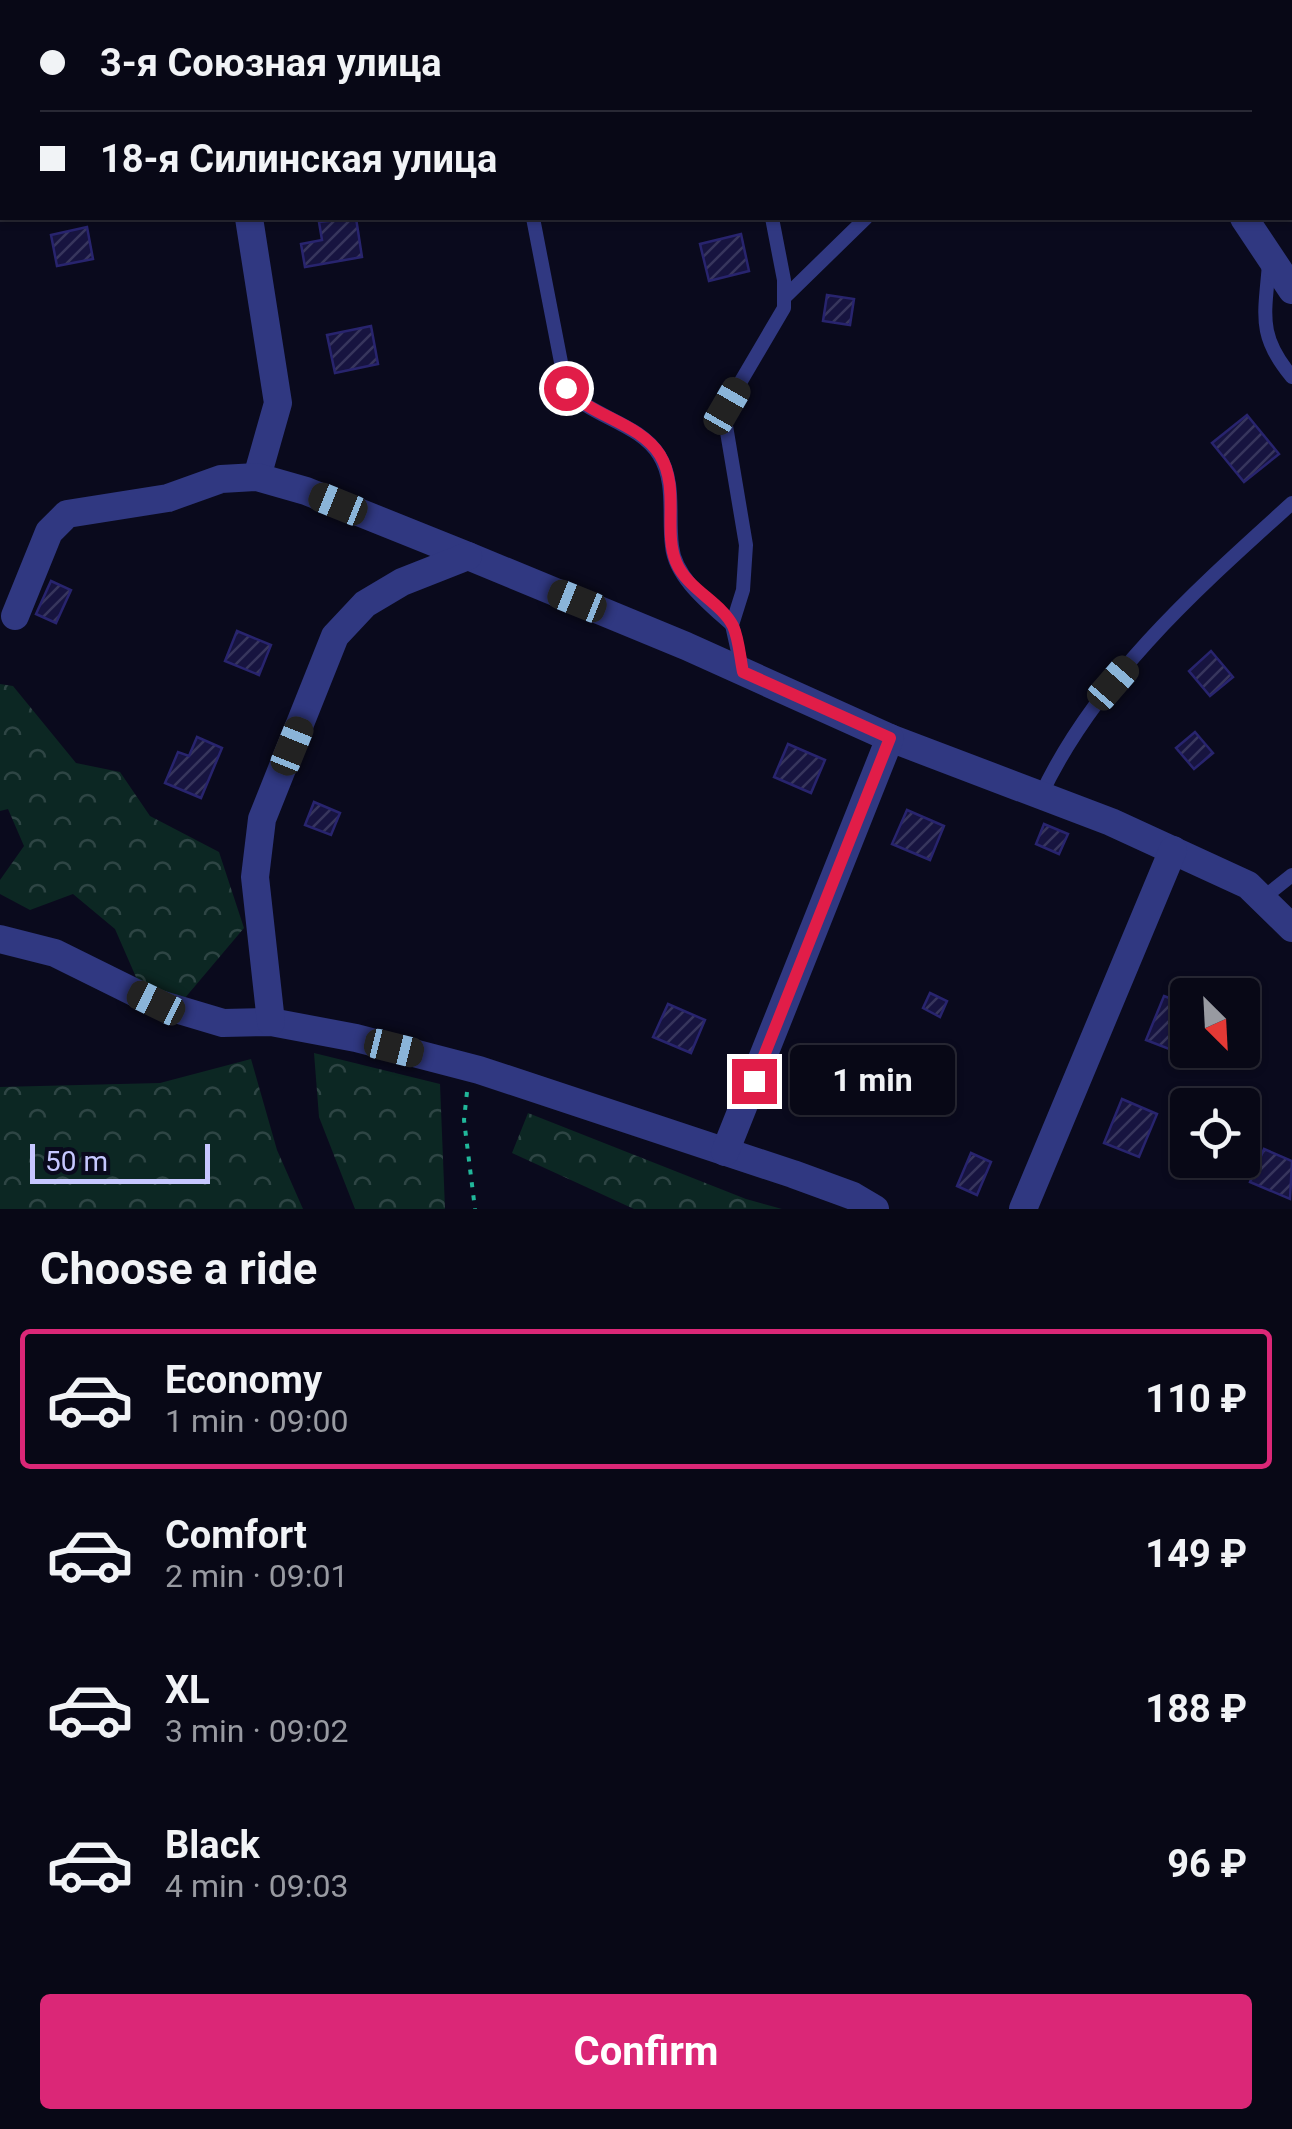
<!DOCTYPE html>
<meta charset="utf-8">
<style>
body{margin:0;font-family:Roboto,sans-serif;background:#11111f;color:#f1f3f6;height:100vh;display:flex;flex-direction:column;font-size:38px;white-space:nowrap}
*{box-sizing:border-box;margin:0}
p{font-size:32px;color:#989aa1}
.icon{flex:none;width:55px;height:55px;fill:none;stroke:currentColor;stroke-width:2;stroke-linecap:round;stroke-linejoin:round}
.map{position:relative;height:1209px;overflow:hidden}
.sheet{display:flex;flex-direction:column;background:#080816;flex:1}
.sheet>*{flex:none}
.hud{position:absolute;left:0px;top:0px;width:1292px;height:220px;box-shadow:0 2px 8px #0004,0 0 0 2px #292935;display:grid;align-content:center;height:220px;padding:0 40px;background:#080816}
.needle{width:65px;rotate:156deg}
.controls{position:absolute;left:1170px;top:978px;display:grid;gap:20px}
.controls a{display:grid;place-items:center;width:90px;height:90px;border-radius:10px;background:#080816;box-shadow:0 2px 8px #0004,0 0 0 2px #292935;font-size:50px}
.scale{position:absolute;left:30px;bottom:25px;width:180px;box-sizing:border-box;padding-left:10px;border:5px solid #c6c7ff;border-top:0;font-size:28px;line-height:35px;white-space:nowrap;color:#c6c7ff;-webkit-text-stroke:8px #0a0a1d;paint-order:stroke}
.end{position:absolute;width:45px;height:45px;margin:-22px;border:12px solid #e11d48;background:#fff;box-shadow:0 0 0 5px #fff}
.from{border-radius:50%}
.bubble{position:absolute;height:70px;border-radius:10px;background:#080816;box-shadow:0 2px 8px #0004,0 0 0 2px #292935;font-size:32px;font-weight:700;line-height:70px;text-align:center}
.car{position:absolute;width:30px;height:60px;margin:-30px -15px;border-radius:12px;box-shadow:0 0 8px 2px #0007;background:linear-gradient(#222 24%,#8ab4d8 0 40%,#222 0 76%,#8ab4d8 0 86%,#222 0)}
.hud b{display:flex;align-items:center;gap:35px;height:95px;font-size:38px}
.hud b+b{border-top:2px solid #292935}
.hud i{width:25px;height:25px;background:#f1f3f6}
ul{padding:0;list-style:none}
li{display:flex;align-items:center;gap:30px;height:140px;margin:0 20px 15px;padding:0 20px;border:5px solid transparent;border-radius:10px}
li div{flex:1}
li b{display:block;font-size:38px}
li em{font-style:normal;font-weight:700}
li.current{border-color:#db2777}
li>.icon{width:90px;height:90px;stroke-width:1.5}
h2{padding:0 40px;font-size:45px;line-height:120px}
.button{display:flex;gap:20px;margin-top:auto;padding:20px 40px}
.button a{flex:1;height:115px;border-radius:10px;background:#db2777;color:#fff;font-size:40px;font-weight:700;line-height:115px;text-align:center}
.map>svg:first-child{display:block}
.forest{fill:url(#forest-crowns)}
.building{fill:url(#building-hatch);stroke:#28246e;stroke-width:2.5}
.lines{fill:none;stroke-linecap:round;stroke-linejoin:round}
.path{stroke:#21b79a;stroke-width:4;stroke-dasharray:5 8;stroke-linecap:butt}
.service{stroke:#303881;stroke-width:14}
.minor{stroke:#303881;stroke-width:28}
.route{stroke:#e11d48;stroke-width:12}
</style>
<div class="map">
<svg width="1292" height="1209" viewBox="0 0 1292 1209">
<defs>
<pattern id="forest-crowns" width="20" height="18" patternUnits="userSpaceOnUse" patternTransform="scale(2.5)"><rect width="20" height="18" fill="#0c2723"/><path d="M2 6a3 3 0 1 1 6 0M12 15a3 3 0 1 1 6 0" fill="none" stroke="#2e4544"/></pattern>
<pattern id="building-hatch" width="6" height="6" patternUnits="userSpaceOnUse" patternTransform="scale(2.5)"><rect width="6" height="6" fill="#171440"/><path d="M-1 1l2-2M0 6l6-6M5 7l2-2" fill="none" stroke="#37355d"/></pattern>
</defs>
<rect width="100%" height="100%" fill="#0a0a1d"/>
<g class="forest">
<path d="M0,684L13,686L76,763L120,772L150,816L219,852L244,928L179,1005L139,984L115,929L73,894L30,910L0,894V880L24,846L8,809L0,811Z"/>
<path d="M314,1053L440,1084L445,1209H355L319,1117Z"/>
<path d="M251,1059L277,1150L303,1209H0V1087L160,1083Z"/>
<path d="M528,1113L746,1199L782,1209H634L512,1153Z"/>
</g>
<g class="building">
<path d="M356,218L362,257L305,267L301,244L322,240L319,222Z"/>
<path d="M87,227L93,259L57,266L51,235Z"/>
<path d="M741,234L749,271L709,281L700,244Z"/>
<path d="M827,295L854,299L850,325L823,321Z"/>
<path d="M371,326L378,364L335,373L327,335Z"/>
<path d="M1247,415L1279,454L1244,482L1212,443Z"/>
<path d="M51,581L71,590L56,623L36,614Z"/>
<path d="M237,631L271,645L259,675L225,661Z"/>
<path d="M1211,651L1233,677L1210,696L1189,671Z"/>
<path d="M1195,732L1213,753L1194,769L1176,748Z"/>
<path d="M197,737L222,748L201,798L165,783L178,752L189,756Z"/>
<path d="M788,744L825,760L811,793L774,777Z"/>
<path d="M314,802L340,813L331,835L305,825Z"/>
<path d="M907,810L944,826L930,860L892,844Z"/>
<path d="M1044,824L1068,834L1059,854L1036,844Z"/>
<path d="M930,993L947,1001L940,1017L923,1008Z"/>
<path d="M1164,996L1188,1005V1040L1182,1054L1146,1040Z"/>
<path d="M668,1004L705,1020L691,1053L653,1037Z"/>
<path d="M1122,1099L1157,1114L1139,1157L1104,1143Z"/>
<path d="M1264,1149L1292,1161L1290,1199L1250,1182Z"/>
<path d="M971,1153L991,1162L977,1195L957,1186Z"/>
</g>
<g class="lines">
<path class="path" d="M467,1092L464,1120L475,1209"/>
<g class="service">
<path d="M494,0V2"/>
<path d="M728,0V2"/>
<path d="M533,218L566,388C591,418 638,422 659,455C676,482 668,517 672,546C675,578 710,605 732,625"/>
<path d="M1269,264C1265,315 1257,335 1292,377"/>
<path d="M784,298L866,218"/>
<path d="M742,670L732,625L743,590L746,545L725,420L727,405L784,308V280L772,218"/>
<path d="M1041,795C1096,678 1198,588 1292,503"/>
<path d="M1263,898L1292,875"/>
</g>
<g class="minor">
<path d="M167,0L168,2"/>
<path d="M1107,0L1109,2"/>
<path d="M249,218L278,403L257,477"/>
<path d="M1244,218L1292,290"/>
<path d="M15,616L49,532L67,514L168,498L221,479L257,477L306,491L468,556L686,646L890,738L1111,822L1248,885L1292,928"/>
<path d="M0,939L55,953L156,1003L223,1023L271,1022L356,1038L479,1070L793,1174L853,1196L875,1209"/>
<path d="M271,1022L255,877L262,819L335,636L365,604L402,582L468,556"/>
<path d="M725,1152L890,738"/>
<path d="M1023,1209L1173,850"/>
</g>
</g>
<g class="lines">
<path class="route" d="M566,388C591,417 639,422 660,455C680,488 663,530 676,562C687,589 721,602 733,626C739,639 740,658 743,672L890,738L754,1081"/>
</g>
</svg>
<div class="controls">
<a><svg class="needle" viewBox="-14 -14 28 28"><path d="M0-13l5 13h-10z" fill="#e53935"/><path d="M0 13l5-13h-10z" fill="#989aa1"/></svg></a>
<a><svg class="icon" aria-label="locate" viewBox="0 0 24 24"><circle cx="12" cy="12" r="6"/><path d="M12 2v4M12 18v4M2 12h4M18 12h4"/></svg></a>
</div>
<div class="scale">50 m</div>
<i class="end from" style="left:566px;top:388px"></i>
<i class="end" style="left:754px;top:1081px"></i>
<div class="bubble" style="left:790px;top:1045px;width:165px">1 min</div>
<i class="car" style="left:727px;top:406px;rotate:30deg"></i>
<i class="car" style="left:338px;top:504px;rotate:292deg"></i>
<i class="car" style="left:577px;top:601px;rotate:292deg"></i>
<i class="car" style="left:1113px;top:683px;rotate:41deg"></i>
<i class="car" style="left:292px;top:746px;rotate:22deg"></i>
<i class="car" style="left:156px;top:1003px;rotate:296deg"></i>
<i class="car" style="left:394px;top:1048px;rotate:104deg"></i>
<div class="hud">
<b><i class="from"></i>3-я Союзная улица</b>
<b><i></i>18-я Силинская улица</b>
</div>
</div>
<section class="sheet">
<h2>Choose a ride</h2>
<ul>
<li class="current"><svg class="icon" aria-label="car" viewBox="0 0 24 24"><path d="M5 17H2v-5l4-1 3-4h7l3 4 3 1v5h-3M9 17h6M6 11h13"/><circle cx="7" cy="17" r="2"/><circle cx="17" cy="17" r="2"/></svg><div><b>Economy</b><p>1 min · 09:00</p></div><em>110 ₽</em></li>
<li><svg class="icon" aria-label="car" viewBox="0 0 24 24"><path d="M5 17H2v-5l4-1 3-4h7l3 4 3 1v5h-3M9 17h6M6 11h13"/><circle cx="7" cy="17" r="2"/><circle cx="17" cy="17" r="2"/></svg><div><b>Comfort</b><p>2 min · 09:01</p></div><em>149 ₽</em></li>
<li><svg class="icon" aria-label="car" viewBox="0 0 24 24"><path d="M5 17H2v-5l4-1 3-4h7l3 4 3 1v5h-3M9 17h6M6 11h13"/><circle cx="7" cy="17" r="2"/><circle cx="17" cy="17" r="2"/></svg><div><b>XL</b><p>3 min · 09:02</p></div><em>188 ₽</em></li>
<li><svg class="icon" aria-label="car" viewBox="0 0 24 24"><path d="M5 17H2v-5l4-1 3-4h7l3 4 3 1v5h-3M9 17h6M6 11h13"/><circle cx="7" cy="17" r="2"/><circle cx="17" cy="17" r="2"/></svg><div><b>Black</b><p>4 min · 09:03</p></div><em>96 ₽</em></li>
</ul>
<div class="button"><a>Confirm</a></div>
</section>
